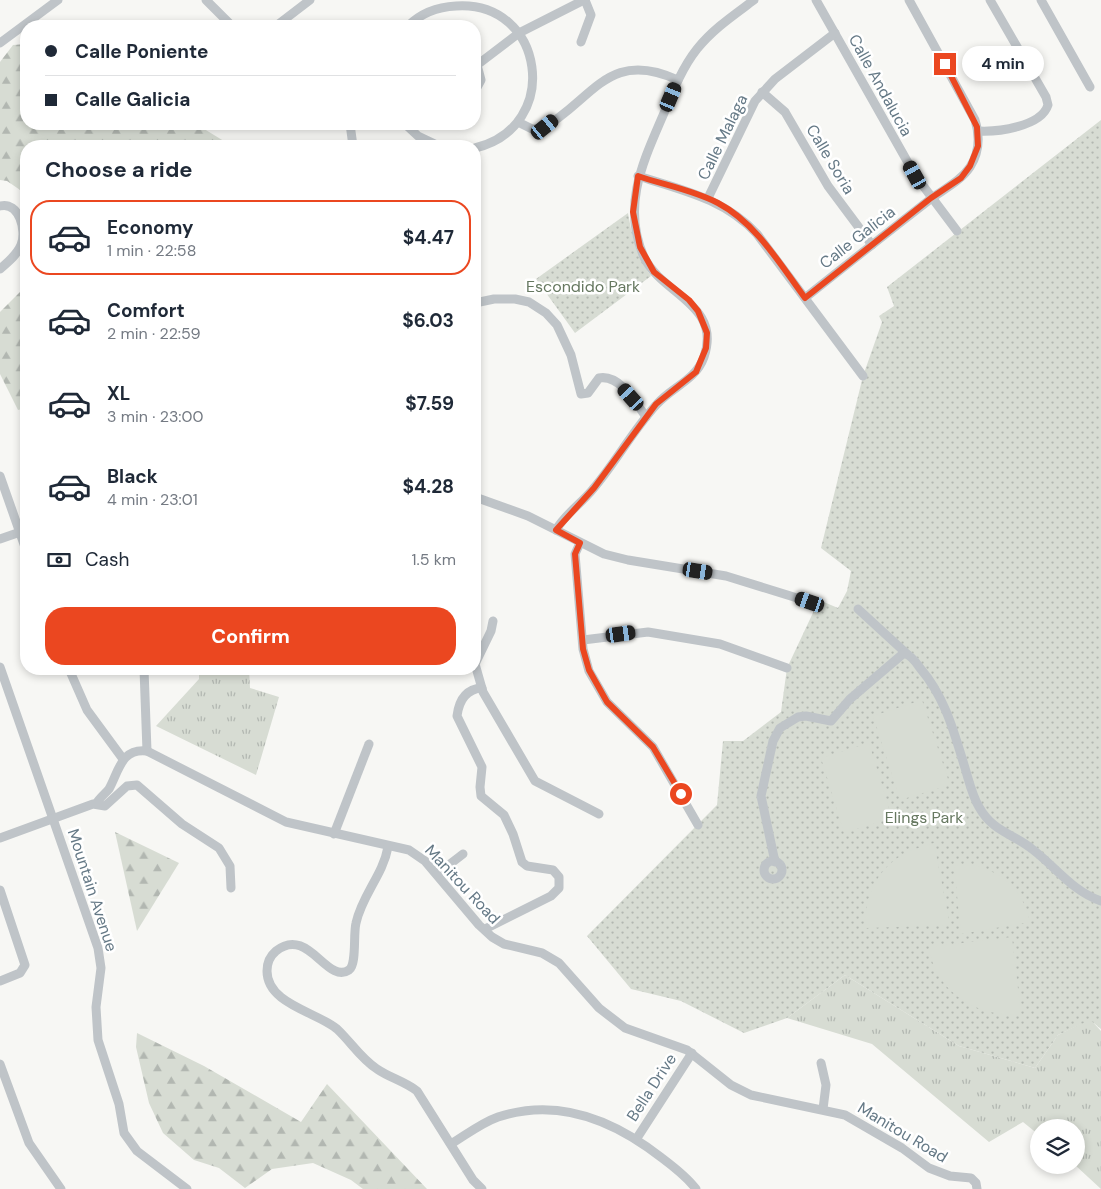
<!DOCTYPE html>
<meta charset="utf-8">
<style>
body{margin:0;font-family:"DM Sans",sans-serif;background:#f2f2f3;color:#1f2937;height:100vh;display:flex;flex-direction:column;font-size:19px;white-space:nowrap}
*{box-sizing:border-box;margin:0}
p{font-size:16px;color:#747a83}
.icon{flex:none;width:28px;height:28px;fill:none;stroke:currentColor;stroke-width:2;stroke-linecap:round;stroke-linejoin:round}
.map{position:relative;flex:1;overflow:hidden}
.panel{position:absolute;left:20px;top:140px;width:461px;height:535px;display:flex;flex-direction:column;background:#fff;border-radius:20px;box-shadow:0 2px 8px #0003}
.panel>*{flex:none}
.banner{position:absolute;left:20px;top:20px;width:461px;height:110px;border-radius:20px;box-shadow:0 2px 8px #0003;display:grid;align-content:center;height:110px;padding:0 25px;background:#fff}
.buttons{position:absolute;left:1030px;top:1119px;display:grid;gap:10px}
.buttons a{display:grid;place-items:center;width:55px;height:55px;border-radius:50%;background:#fff;box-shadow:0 2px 8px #0003;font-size:25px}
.end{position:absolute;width:22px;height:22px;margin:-11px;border:6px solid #eb4720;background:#fff;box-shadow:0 0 0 2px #fff}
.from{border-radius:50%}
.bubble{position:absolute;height:35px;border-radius:18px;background:#fff;box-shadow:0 2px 8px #0003;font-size:16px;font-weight:700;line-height:35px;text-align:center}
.car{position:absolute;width:15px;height:30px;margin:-15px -8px;border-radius:6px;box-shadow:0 0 4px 1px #0007;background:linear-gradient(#222 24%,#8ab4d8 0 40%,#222 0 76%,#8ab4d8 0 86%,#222 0)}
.banner b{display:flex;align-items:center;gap:18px;height:48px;font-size:19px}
.banner b+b{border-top:1px solid #e0e1e3}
.banner i{width:12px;height:12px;background:#1f2937}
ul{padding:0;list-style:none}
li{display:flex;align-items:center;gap:15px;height:75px;margin:0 10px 8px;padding:0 15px;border:2px solid transparent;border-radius:20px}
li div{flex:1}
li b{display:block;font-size:19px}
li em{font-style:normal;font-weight:700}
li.on{border-color:#eb4720}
li>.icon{width:45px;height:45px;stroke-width:1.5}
h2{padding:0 25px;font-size:22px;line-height:60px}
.pay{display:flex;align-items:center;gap:12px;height:55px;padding:0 25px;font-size:19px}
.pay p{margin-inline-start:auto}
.cta{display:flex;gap:10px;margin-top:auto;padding:10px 25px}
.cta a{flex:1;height:58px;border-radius:20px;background:#eb4720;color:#fff;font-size:20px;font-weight:700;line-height:58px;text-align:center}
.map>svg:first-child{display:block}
.grass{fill:url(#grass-tufts)}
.forest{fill:url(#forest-firs)}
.park{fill:url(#park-dots)}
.garden{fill:#d7dcd3}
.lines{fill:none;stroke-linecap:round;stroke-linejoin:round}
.minor{stroke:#bfc4c8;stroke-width:9}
.route{stroke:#eb4720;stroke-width:6}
.labels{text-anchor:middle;stroke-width:5;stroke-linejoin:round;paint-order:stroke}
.street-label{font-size:16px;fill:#657986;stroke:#fff}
.park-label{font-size:16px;fill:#667860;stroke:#fff}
</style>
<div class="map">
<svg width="1101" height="1189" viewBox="0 0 1101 1189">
<defs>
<pattern id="grass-tufts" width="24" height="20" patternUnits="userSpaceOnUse" patternTransform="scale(1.25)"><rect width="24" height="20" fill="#d7dcd3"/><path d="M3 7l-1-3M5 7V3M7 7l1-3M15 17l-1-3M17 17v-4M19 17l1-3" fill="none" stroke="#b2b7b1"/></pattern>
<pattern id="forest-firs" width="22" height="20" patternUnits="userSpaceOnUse" patternTransform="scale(1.25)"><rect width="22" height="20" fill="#d7dcd3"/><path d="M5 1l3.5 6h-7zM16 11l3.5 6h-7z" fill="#b2b7b1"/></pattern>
<pattern id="park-dots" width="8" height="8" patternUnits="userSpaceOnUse" patternTransform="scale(1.25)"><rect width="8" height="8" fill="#d7dcd3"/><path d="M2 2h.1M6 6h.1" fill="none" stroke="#b2b7b1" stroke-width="1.8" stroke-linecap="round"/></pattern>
</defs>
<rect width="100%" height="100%" fill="#f7f7f4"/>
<g class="grass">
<path d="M199,669H249L250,688L279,697L256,775L156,726L199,679Z"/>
<path d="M845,975L959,1046L1035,1068L1058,1035L1090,1019L1101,1031V1189L1075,1165L1076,1128H1039V1135L1023,1122L989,1142L872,1044L787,1018Z"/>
</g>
<g class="forest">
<path d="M26,44V124H196L232,146H26V194L7,181L0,180V62L13,45Z"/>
<path d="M26,286V408L18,410L0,374V312Z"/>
<path d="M115,832L179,863L137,931Z"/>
<path d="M137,1033L204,1066L301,1122L327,1084L427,1189H363L351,1180L313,1163L272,1169L245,1188L219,1168L194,1160L163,1133L149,1103L136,1047Z"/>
</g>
<g class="park">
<path d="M1101,120V1029L1090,1020L1058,1035L1035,1068L959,1046L845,975L787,1018L744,1033L681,1001L631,989L587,936L717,805L723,741H743L781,712L787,668L819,600L838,608L847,591L851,571L821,548L863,376L882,322L879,316L894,306L887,287Z"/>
<path d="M628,213C632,236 637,257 651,276L575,333L536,279Z"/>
</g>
<g class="garden">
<path d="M922,700L950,785L900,800L873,716Z"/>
<path d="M869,743L892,818L844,833L821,758Z"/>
<path d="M934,843L950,925L866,928C863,897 878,866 908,852C916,848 925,846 934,843Z"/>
<path d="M975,865C1005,874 1023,891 1030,922L961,934L954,866Z"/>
<path d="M1012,937L1021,1014C978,1019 934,991 929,947Z"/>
</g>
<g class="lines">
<g class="minor">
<path d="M206,0L232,26"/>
<path d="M816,0L915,175L957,231"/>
<path d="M1041,0L1090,87"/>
<path d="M276,26L310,0"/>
<path d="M408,26C421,13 437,7 456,6C545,0 563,127 475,148"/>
<path d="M581,42L591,15L585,0"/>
<path d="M0,43L58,0"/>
<path d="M475,91L481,80L477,65L519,33L584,0"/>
<path d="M762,92L785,112L828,186L872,245"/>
<path d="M518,122L532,129H542C594,99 608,48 678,80"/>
<path d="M350,124L353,146"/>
<path d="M405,124L418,136L439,146"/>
<path d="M978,131C997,132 1041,127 1048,105L1046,97L990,0"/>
<path d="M638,176C682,190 725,199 757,234L863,376"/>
<path d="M708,198L755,101L775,79L835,33"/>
<path d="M0,206C19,201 27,231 21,245C17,255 8,262 0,269"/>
<path d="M805,298C846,265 887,233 928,201C942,190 960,182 970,167C979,153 980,136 975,120L909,0"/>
<path d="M475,303L494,299H515L529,302L546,313L557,325L571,355L581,394L588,393L599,378C620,374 636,403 646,417"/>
<path d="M0,476L26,550"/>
<path d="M475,497L528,516L604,554L628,560L726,576L810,602"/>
<path d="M556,530C564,515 582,503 593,489C616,462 633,430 657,404C672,387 696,380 704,357C722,304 662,295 644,257C621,205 644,160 664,113C673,91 682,68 697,49C713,29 734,15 754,0"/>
<path d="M0,539L26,530"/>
<path d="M580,543L575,554L583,649L589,671L607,702L653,747L698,825"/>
<path d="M858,609L907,654"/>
<path d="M493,621L491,631L475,664L483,692L535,781L599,814"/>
<path d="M583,640L648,632L720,644L787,668"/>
<path d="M0,667L98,948L101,968L96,1007L98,1040L119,1104L124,1133L137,1151L187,1189"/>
<path d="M69,669L87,710L123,759"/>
<path d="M144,669L147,751"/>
<path d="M482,688C466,689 459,700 457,716L482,767L480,787L481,796L504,815L513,834L522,862L527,866L553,870L559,877V888L551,896L485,929"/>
<path d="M96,804C99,798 105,794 109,789C119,771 121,748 147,751L286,822L409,850L425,861L479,925L492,937L504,944L542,953L559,963L599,1008L625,1028L687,1050L731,1085L751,1095L845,1115L902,1148L929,1168L950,1176L971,1178L976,1183L977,1189"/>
<path d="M334,834L369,744"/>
<path d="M0,838L93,804L105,806L127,786L137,785L182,824L219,848L230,866L231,888"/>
<path d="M388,847C383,875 362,895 356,923C353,935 357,964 349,970C327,985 308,925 276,951C270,956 267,963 267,971C267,1004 317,1012 337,1029C351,1042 361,1059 377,1069C390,1078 404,1081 417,1091L473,1180L482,1189"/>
<circle cx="773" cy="870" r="9"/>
<path d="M775,862L761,796L773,741L780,728L798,717L806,716L831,721L850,699L904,653C911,655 916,662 920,668C945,697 954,732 965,768C969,781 972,795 979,807C993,832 1012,833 1032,849C1056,867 1072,891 1101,901"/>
<path d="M437,874L463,854"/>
<path d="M0,890L25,965L20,973L0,981"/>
<path d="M821,1063L826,1085L823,1109"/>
<path d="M0,1064L29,1143L61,1189"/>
<path d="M637,1138L692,1053"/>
<path d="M451,1144C466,1135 481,1123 498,1117C558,1097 615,1121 662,1158C674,1167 687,1177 696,1189"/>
</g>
</g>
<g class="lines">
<path class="route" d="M681,794L653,747L607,702L589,670L583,649L575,554L580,543L556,530L594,488L656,404L696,372L706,348L707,333L698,311L689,300L654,272L640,247L633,212L638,176C664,185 693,190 718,203C756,223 780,264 805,298L931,198L961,178L970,166L978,146L977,127L945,64"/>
</g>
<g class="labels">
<g class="street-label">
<text transform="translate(881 85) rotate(61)" y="6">Calle Andalucia</text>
<text transform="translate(722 137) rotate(-64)" y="6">Calle Malaga</text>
<text transform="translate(831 159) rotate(59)" y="6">Calle Soria</text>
<text transform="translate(857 237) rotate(-38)" y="6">Calle Galicia</text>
<text transform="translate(463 884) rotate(47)" y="6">Manitou Road</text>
<text transform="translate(93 890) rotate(72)" y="6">Mountain Avenue</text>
<text transform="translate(651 1087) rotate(-57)" y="6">Bella Drive</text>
<text transform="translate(903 1132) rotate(31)" y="6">Manitou Road</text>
</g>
<g class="park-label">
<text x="583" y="292">Escondido Park</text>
<text x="924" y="823">Elings Park</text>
</g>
</g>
</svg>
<div class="buttons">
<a><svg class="icon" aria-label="layers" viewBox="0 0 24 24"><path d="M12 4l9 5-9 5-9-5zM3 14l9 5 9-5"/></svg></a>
</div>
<i class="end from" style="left:681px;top:794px"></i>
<i class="end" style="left:945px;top:64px"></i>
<div class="bubble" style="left:962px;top:46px;width:82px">4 min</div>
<i class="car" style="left:671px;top:97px;rotate:23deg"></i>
<i class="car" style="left:545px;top:127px;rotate:51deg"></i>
<i class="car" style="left:915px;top:175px;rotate:331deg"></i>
<i class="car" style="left:631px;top:397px;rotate:318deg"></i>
<i class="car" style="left:698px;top:571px;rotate:99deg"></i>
<i class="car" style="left:810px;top:602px;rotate:289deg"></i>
<i class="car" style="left:621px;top:634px;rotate:82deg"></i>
<div class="banner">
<b><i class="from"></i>Calle Poniente</b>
<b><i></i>Calle Galicia</b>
</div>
<section class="panel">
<h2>Choose a ride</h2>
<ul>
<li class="on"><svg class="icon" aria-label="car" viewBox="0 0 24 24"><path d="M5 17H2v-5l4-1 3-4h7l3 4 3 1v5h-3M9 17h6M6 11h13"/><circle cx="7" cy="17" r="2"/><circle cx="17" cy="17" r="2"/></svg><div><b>Economy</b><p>1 min · 22:58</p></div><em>$4.47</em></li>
<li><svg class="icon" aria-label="car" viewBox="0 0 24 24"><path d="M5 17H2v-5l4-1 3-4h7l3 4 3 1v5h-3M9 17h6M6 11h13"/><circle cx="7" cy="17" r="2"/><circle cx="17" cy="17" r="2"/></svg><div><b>Comfort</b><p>2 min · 22:59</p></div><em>$6.03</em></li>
<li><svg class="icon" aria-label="car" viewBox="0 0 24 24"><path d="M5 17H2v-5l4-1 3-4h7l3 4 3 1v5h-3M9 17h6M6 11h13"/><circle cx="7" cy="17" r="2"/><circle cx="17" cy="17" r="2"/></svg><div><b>XL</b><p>3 min · 23:00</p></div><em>$7.59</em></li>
<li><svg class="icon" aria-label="car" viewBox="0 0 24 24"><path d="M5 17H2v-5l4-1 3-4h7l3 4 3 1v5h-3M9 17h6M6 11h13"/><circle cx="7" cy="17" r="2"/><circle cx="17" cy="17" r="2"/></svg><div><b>Black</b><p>4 min · 23:01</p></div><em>$4.28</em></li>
</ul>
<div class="pay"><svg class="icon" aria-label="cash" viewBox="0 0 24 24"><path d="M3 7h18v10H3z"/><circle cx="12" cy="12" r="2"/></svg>Cash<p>1.5 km</p></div>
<div class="cta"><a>Confirm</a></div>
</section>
</div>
